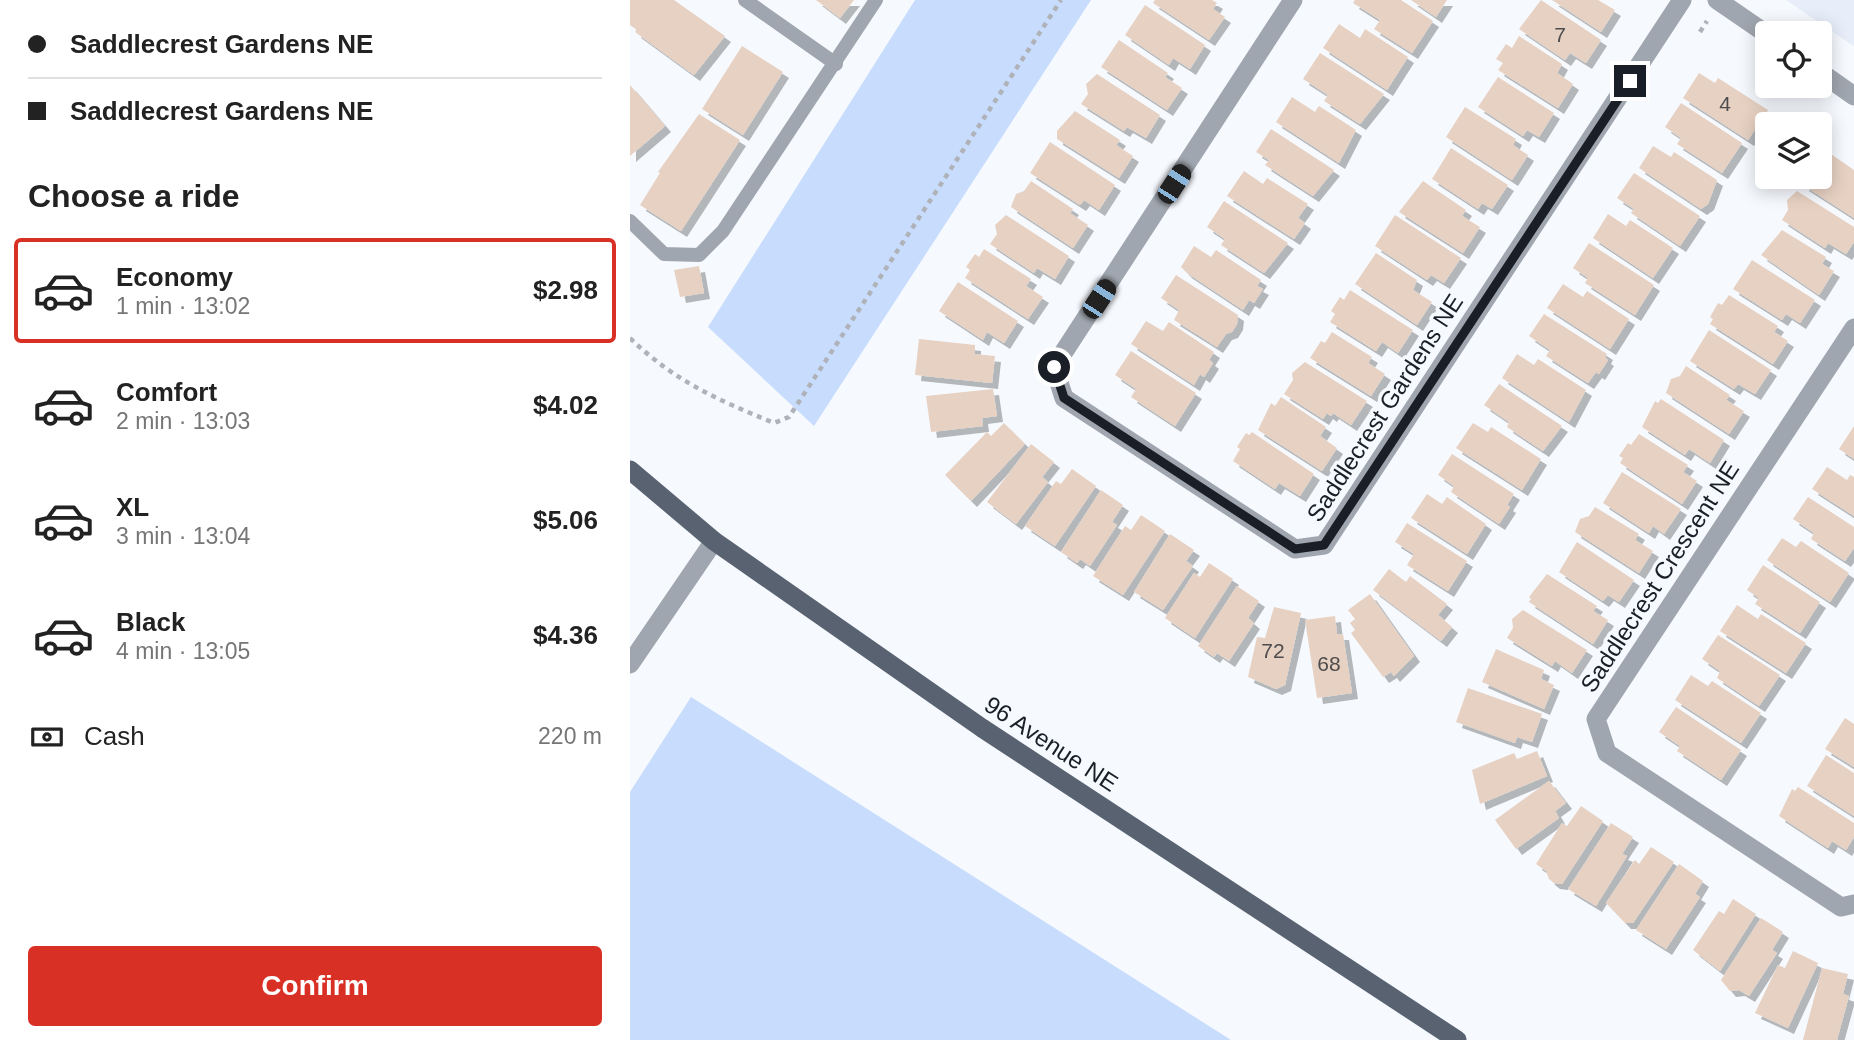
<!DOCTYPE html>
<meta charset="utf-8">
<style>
body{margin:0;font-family:Arial,sans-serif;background:#f6f6f6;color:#222;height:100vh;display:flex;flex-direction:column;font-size:26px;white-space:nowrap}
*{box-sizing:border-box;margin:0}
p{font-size:23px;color:#767676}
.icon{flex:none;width:38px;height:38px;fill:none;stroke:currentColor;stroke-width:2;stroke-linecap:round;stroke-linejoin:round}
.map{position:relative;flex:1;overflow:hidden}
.drawer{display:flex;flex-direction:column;background:#fff;width:630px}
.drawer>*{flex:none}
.top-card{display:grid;align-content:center;height:154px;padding:0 28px;background:#fff}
.tools{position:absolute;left:1125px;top:21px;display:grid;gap:14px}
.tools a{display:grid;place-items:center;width:77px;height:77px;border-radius:7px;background:#fff;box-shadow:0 4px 18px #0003;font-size:35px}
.end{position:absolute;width:32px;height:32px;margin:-16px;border:9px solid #1a1f27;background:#fff;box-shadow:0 0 0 4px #fff}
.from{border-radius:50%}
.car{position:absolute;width:21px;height:42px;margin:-21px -10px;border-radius:9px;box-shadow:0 0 5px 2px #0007;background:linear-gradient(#222 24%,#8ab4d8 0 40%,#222 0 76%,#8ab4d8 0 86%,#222 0)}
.top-card b{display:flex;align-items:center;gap:24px;height:66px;font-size:26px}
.top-card b+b{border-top:2px solid #e0e0e0}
.top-card i{width:18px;height:18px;background:#222}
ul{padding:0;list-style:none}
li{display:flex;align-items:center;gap:21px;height:105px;margin:0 14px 10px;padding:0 14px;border:4px solid transparent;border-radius:7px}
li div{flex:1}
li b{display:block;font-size:26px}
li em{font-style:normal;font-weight:700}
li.active{border-color:#d93025}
li>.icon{width:63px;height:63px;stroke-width:1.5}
h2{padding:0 28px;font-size:32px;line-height:84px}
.pay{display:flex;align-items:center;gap:18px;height:77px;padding:0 28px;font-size:26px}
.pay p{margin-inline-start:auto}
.action{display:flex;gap:14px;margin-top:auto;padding:14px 28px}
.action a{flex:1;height:80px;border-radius:7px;background:#d93025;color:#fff;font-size:28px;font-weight:700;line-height:80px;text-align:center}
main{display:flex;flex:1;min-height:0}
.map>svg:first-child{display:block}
.built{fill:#e7eef9}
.green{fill:#c8ddfd}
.building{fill:#e7d1c2;filter:url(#shadow)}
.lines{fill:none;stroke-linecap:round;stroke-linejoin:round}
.path{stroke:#afb2b8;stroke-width:4.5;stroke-dasharray:5 5;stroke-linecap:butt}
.service{stroke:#a0a6af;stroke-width:14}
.minor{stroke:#a0a6af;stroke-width:19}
.tertiary{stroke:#a0a6af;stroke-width:19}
.primary{stroke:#586271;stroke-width:19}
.route{stroke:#1a1f27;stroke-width:9}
.labels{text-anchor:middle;stroke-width:7;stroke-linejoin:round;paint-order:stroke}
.number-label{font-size:21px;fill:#4d4c4e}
.street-label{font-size:24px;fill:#1a1f27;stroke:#f6f9fe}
</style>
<main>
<section class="drawer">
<div class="top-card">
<b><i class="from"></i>Saddlecrest Gardens NE</b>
<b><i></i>Saddlecrest Gardens NE</b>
</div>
<h2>Choose a ride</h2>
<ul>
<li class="active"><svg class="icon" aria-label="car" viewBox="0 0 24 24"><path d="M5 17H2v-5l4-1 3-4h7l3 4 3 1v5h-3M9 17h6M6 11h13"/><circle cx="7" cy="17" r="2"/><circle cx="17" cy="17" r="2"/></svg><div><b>Economy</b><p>1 min · 13:02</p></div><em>$2.98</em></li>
<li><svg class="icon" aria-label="car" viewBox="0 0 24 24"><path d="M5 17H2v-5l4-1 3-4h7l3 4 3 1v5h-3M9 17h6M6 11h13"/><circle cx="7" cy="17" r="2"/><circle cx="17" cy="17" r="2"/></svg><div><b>Comfort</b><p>2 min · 13:03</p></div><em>$4.02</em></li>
<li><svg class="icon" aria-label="car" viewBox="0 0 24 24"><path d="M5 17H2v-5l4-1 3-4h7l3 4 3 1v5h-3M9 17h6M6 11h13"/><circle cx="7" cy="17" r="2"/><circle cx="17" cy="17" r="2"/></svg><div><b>XL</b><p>3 min · 13:04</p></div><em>$5.06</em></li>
<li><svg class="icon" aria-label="car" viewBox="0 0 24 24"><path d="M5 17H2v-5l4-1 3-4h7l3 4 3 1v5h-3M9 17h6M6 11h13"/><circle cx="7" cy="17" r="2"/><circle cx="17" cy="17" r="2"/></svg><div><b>Black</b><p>4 min · 13:05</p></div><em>$4.36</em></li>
</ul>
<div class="pay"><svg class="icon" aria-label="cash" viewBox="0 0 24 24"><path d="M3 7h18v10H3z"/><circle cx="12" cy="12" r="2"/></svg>Cash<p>220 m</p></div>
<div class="action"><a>Confirm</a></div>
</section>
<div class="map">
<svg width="1224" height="1040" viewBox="0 0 1224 1040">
<defs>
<filter id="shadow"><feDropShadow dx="6" dy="6" stdDeviation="0" flood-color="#0004"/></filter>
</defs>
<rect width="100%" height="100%" fill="#f6f9fe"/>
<path class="built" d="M1156,0H1224V46L1219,43Z"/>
<g class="green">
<path d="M285,0H461L184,426L78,327Z"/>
<path d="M61,697L601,1040H0V792Z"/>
</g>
<g class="building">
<path d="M0,0H44L95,36L64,75L5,32L7,30L0,25Z"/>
<path d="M186,0H224L210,18Z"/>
<path d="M525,0H582L587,3L583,9L595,17L579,40L523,3Z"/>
<path d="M725,0H771L803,21L782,53L744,29L750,20L723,3Z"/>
<path d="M781,0H817L806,17Z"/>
<path d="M911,0L971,40L956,63L940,53L935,60L889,29Z"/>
<path d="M922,0H968L985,10L971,32Z"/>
<path d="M515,5L575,45L560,69L543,58L539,65L495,35Z"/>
<path d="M709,24L730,38L735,29L778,57L757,90L693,48Z"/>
<path d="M889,36L932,64L927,73L943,84L928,108L868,70L873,63L866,59L876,44L882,48Z"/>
<path d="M489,40L538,73L535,77L552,88L537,110L471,67Z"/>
<path d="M112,46L153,72L113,135L72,109Z"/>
<path d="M690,53L754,94L730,124L694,101L698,95L673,79Z"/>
<path d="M1069,73L1085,83L1088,78L1138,110L1118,140L1053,98Z"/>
<path d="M467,74L530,115L516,138L497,127L494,131L451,104L458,94L456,84Z"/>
<path d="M868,77L924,113L909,137L897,130L893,136L848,107Z"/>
<path d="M0,85L35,126L0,156Z"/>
<path d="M662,97L685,112L689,106L726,130L709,163L646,122Z"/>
<path d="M1051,103L1112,143L1092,173L1047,144L1051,138L1035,127Z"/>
<path d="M835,107L886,139L883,145L898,155L882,180L816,137Z"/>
<path d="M445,111L490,140L486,145L503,156L489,178L427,139V131Z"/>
<path d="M69,114L110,140L51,231L10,205L30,173L28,172Z"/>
<path d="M641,129L704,170L683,196L635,165L639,160L626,152Z"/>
<path d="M420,142L485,185L469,210L454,200L450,205L400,173Z"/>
<path d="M1023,146L1041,157L1044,152L1087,180L1078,204L1071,209L1009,168Z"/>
<path d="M821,148L878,185L862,209L852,203L848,209L802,179Z"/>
<path d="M1195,150L1224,170V218L1173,185L1178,177H1190V157Z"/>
<path d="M614,171L633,184L637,178L678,204L668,218L675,223L664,239L597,196Z"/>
<path d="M1004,173L1070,216L1050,246L1001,213L1004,209L987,198Z"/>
<path d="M401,181L443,209L440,213L458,225L443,248L381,207L386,194L394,191Z"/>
<path d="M793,181L836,210L832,216L850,227L833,253L769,212Z"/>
<path d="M1167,191L1224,227V242L1216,254L1198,243L1195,248L1152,220L1158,210L1157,200Z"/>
<path d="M594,201L658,243L634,273L591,245L595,239L577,227Z"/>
<path d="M978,214L996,226L1000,220L1043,248L1023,278L963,238Z"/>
<path d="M376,215L439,256L425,279L407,268L404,273L360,244L367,234L365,225Z"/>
<path d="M765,215L831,258L814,283L801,275L797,280L745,246Z"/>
<path d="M1152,230L1196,257L1192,264L1204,271L1189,295L1131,255Z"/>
<path d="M959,243L1024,285L1005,315L955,283L958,278L943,268Z"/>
<path d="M564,246L581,257L586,250L631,280L627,286L633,289L624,303L619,300L613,310L557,273L551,267Z"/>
<path d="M354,249L401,279L396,286L413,297L398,319L335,278L340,270L336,267L345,254L349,257Z"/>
<path d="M746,253L787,280L783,290L802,302L787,325L725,284Z"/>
<path d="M1122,260L1185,300L1170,323L1156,314L1152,320L1103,289Z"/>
<path d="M69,266L74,293L50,297L44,270Z"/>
<path d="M546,275L608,315L607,324L602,332L596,334L587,347L544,320L549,310L531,298Z"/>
<path d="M328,282L388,321L374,343L357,332L353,340L309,311Z"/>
<path d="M933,284L953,297L957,291L999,319L980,349L917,308Z"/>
<path d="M720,290L783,330L768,353L752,342L746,351L700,322L705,314L701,311L710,297L714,300Z"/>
<path d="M1099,295L1148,326L1144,332L1158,341L1143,364L1080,324L1083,319L1080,317L1088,303L1092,305Z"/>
<path d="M914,314L977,354L975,358L978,360L969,374L966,372L958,383L916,356L920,350L899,336Z"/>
<path d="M516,321L533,331L539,322L584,352L579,360L583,363L574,377L570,374L564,385L501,344Z"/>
<path d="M1079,330L1141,370L1125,394L1108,384L1104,389L1060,361Z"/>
<path d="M702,332L742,357L738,363L755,374L741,396L680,358L691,341L695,343Z"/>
<path d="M289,339L345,345V354L365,356L362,383L285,375Z"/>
<path d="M501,351L566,393L545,426L501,397L506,389L485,375Z"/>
<path d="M887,354L904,365L908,359L956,390L939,422L872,378Z"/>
<path d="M675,362L737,401L721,425L703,413L701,416L697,413L693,419L654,394L663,380L662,373Z"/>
<path d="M1056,366L1100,395L1096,400L1114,411L1099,434L1036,393L1041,379L1050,376Z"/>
<path d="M869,384L932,426L913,451L877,427L879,422L854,405Z"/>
<path d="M363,389L367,416L352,418L353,426L301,432L296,396Z"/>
<path d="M651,397L696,427L690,436L707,448L692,471L628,430L641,403L645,406Z"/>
<path d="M1031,399L1094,440L1080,463L1059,449L1055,455L1012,427L1025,401L1028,403Z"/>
<path d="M374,423L395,444L341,501L315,475L357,432L361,436Z"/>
<path d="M843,423L858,432L861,427L911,459L892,490L826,448Z"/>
<path d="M1224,426V459L1209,449Z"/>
<path d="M622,432L684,474L670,496L649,483L645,489L603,461L610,449L607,447L616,433L619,435Z"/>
<path d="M1009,434L1058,465L1053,472L1067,481L1052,504L990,463L993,458L989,456L998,443L1001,445Z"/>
<path d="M401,444L424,462L412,477L418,482L386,524L357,502Z"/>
<path d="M822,454L884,494L877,505L880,507L869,524L821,492L824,486L808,475Z"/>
<path d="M1197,467L1217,480L1220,475L1224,477V516L1182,489Z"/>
<path d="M442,469L466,486L425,546L395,526L426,481L431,484Z"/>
<path d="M992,472L1051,509L1034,534L1023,526L1019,533L973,503Z"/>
<path d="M471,490L493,505L482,522L487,525L460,566L450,559L447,563L431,552Z"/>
<path d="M797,494L812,504L817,497L856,524L837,554L781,518Z"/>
<path d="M1178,497L1224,527V548L1215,561L1181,539L1184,533L1163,519Z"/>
<path d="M965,507L1009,534L1005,540L1023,551L1009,573L945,532L950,519L959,516Z"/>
<path d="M511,515L535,531L493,595L463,576L495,526L501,530Z"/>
<path d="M777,523L837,561L818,591L777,565L784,554L765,542Z"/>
<path d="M540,534L564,550L556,561L563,566L533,610L504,592Z"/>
<path d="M1152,538L1166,547L1171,541L1219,573L1200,602L1137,560Z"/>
<path d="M947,542L1004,580L989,602L978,595L973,601L929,572Z"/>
<path d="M579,563L603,579L565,638L535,618L564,573L570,577Z"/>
<path d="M1133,565L1190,602L1170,633L1125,604L1129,598L1117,590Z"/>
<path d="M759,569L776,582L780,576L817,604L808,615L822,627L811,641L743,590Z"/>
<path d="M917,574L967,606L963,611L978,620L963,644L899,602L901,599L899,597Z"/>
<path d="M607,586L629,601L618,618L624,623L599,661L587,653L584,657L568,646Z"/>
<path d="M740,594L784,656L764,676L761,672L753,677L721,633L725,630L720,623L725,619L718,610Z"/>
<path d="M1107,605L1128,619L1131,614L1176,643L1156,673L1090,631Z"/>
<path d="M644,607L671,613L655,685L646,689L618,677L627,637L635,638Z"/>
<path d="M893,610L957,650L942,673L925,661L922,666L877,638L883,628L882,619Z"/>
<path d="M705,616L707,634H713L722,693L687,698L675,620Z"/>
<path d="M1088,635L1150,675L1129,706L1087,678L1090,671L1072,659Z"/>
<path d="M866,649L914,670L911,679L924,685L914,709L852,682Z"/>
<path d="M1061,675L1078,686L1082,681L1131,713L1111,743L1045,700Z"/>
<path d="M838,688L912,714L902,742L887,737L885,743L826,722Z"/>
<path d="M1046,707L1111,750L1091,780L1047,751L1050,746L1029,732Z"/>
<path d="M1215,718L1224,724V767L1195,749Z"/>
<path d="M907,751L917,776L850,804L842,770L884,753L887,759Z"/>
<path d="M1196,755L1224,773V816L1177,786Z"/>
<path d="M919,781L936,803L925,811L929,818L886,849L865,820Z"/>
<path d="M1168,787L1224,823V837L1216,850L1202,841L1198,848L1149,816L1162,789L1165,791Z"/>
<path d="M951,806L973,821L932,884L924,883L919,879L916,871L906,864L932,823L937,826Z"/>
<path d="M981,823L1003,837L992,854L997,856L966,906L938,889Z"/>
<path d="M1021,847L1044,862L1003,923H995L976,903L1005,860L1009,864Z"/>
<path d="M1049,864L1073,881L1065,894L1070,897L1036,949L1006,930Z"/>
<path d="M1103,899L1126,914L1090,971L1063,950L1089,911L1094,914Z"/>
<path d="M1131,918L1153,932L1142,950L1147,953L1119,996L1109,990L1100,991L1091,980Z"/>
<path d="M1163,951L1188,963L1158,1028L1125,1013L1148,965L1155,968Z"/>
<path d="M1192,968L1218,974L1213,994L1219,996L1207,1040H1173Z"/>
</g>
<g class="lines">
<g class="path">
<path d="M1070,32L1077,21"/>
<path d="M0,338C44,381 88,400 144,423L159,417L431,0"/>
</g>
<g class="service">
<path d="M115,0L206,64"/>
<path d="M0,221L34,254L69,255L93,231L246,0"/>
</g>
<g class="minor">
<path d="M663,0L424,367L434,398L665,549L694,545L1052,0"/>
<path d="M1224,328L966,719L977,753L1211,907L1224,904"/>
<path d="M0,664L84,541"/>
</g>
<g class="tertiary">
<path d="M1087,0L1138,35"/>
<path d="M1190,72L1224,96"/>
</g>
<path class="primary" d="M0,470L84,541L352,728L827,1040"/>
</g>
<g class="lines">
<path class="route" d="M424,367L434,398L665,549L694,545L1000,81"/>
</g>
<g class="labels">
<g class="number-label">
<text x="930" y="42">7</text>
<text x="1095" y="111">4</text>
<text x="643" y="658">72</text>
<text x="699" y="671">68</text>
</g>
<g class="street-label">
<text transform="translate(755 408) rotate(-57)" y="8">Saddlecrest Gardens NE</text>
<text transform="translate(1030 577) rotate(-57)" y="8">Saddlecrest Crescent NE</text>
<text transform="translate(421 744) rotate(33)" y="8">96 Avenue NE</text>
</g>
</g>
</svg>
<div class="tools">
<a><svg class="icon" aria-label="locate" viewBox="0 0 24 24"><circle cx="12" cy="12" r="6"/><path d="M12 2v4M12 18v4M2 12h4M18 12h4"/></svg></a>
<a><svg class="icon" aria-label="layers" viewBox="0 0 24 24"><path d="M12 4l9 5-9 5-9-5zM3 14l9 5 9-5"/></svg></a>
</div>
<i class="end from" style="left:424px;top:367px"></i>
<i class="end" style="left:1000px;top:81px"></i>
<i class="car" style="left:544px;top:184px;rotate:33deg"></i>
<i class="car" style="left:469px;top:299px;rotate:33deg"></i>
</div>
</main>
